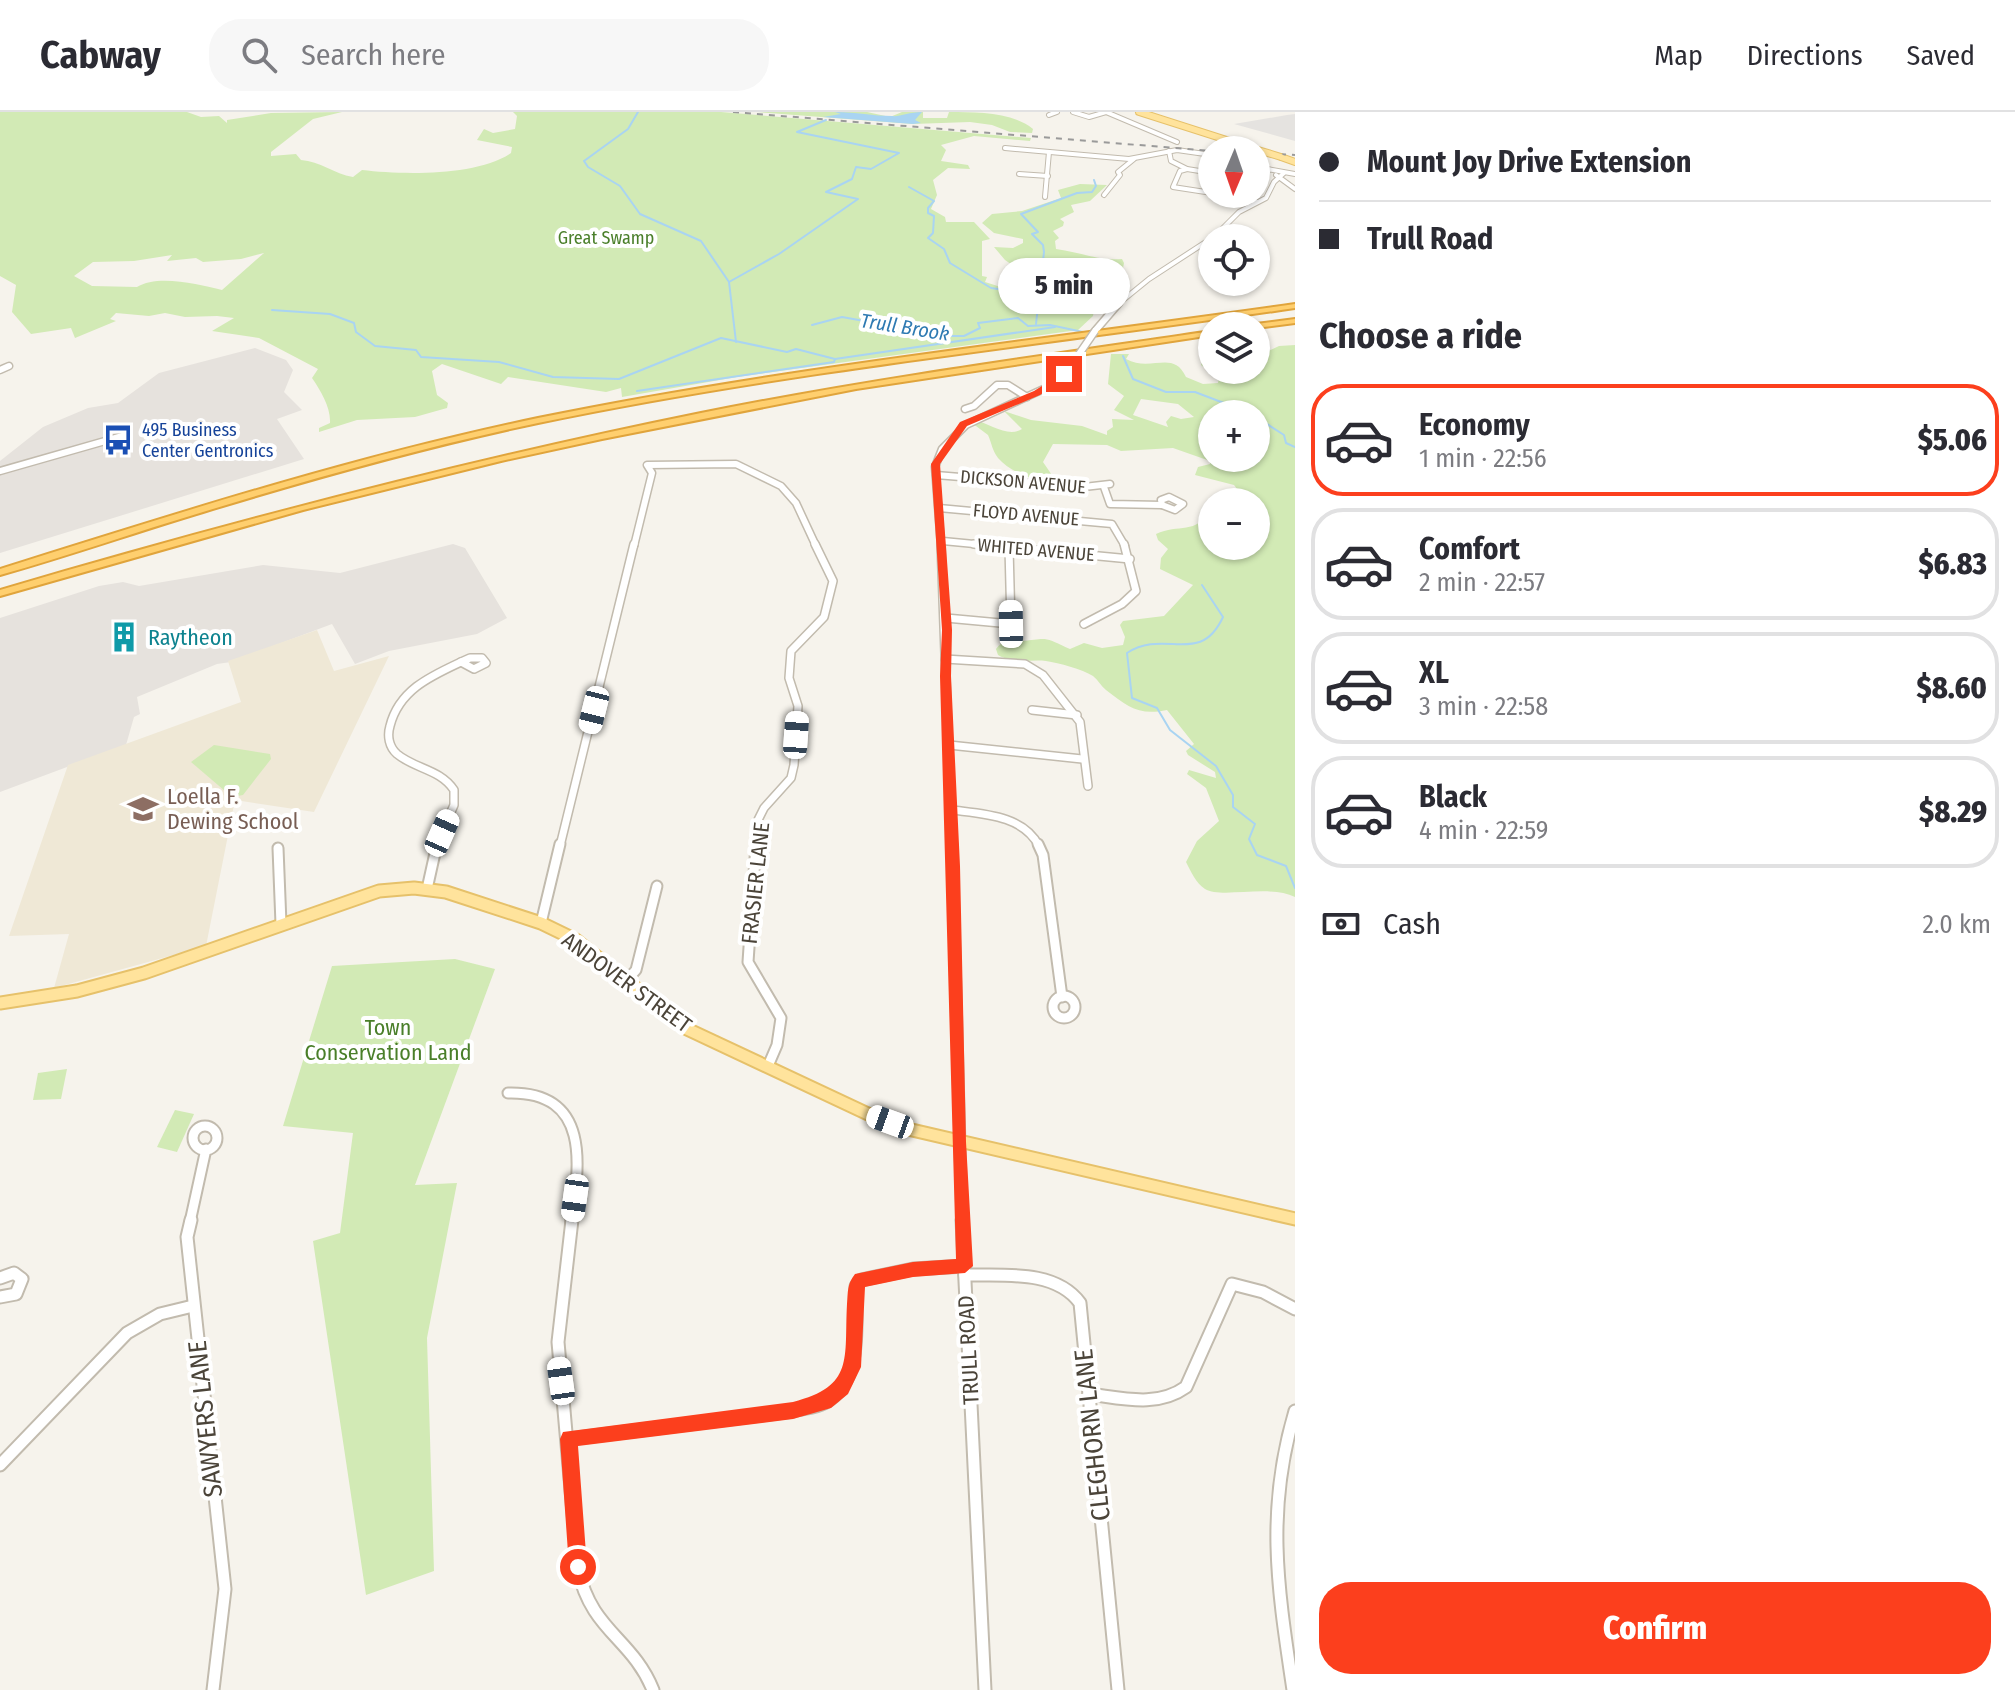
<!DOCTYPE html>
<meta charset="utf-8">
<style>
body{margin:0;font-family:"Fira Sans Condensed",sans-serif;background:#f7f7f7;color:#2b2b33;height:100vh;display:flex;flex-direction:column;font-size:30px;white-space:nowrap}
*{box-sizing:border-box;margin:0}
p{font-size:26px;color:#7c7c81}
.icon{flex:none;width:44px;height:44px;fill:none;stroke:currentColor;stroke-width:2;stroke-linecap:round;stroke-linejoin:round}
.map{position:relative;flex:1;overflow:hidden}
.details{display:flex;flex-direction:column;background:#fff;width:720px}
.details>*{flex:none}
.guide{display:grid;align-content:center;height:176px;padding:0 24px;background:#fff}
.needle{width:52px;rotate:182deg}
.fabs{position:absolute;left:1198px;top:24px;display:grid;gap:16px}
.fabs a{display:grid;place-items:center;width:72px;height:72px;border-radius:50%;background:#fff;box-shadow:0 2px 6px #0004;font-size:40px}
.end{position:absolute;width:36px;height:36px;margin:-18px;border:10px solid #fc3f1d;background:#fff;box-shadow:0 0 0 4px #fff}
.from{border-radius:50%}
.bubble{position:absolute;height:56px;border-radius:28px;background:#fff;box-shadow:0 2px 6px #0004;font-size:26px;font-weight:800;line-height:56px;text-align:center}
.car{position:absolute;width:24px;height:48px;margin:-24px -12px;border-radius:10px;box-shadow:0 0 6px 2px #0007;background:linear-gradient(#fff 24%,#345 0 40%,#fff 0 76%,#345 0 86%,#fff 0)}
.guide b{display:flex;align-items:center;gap:28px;height:76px;font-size:30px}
.guide b+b{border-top:2px solid #e1e1e2}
.guide i{width:20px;height:20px;background:#2b2b33}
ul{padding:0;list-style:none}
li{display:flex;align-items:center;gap:24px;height:112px;margin:0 16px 12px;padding:0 8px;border:4px solid #e1e1e2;border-radius:32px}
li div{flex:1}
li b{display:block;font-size:30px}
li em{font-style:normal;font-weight:800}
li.on{border-color:#fc3f1d}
li>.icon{width:72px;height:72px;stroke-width:1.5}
h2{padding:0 24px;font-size:36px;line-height:96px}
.pay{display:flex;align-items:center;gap:20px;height:88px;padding:0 24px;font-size:30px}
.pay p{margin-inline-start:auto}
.cta{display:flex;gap:16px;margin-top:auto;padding:16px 24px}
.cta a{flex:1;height:92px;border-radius:32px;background:#fc3f1d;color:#fff;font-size:32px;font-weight:800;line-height:92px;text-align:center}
header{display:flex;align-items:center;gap:48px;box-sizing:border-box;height:112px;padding:0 40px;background:#fff;border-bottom:2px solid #e1e1e2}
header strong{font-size:38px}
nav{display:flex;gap:44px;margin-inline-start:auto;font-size:28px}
.search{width:560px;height:72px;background:#f7f7f7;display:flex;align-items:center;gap:20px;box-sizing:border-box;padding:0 28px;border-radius:32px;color:#7c7c81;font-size:30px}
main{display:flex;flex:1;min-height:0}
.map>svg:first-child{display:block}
.industrial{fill:#e6e2dd}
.education{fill:#efe8d6}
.green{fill:#d2eab5;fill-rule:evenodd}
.parking{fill:#e5e3e0}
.water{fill:#a9d4f2}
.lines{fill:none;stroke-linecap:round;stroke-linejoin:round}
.stream{stroke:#a9d4f2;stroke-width:2}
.minor-far4-casing{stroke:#c2bbae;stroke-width:6}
.minor-far3-casing{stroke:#c2bbae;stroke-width:9}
.minor-far2-casing{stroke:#c2bbae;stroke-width:10}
.minor-far1-casing{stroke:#c2bbae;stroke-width:13}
.minor-casing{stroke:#c2bbae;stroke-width:15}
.major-far1-casing{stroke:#e6c16a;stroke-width:8}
.major-casing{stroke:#e6c16a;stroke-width:15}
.highway-casing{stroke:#e0a43c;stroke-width:4}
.minor-far4{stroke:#fff;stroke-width:4}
.minor-far3{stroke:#fff;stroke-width:6}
.minor-far2{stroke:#fff;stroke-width:7}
.minor-far1{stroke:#fff;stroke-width:9}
.minor{stroke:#fff;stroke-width:11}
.major-far1{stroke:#ffe39c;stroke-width:6}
.major{stroke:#ffe39c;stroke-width:11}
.highway{fill:#ffcf6e;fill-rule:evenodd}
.rail{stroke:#9a9a9a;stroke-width:2;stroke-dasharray:6 6;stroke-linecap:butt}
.minor-bridge-casing{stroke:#c2bbae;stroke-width:9;stroke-linecap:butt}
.major-bridge-casing{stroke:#e6c16a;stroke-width:8;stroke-linecap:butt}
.minor-bridge{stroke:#fff;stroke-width:6}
.major-bridge{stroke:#ffe39c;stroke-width:6}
.route{fill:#fc3f1d}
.labels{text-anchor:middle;stroke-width:8;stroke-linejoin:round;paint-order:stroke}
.far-park-label{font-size:18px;fill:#4a7f2a;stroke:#fff}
.far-transit-label{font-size:18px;fill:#164399;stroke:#fff;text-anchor:start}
.far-street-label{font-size:18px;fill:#4b4439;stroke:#fff}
.far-water-label{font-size:20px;font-style:italic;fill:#2e7ab2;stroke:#fff}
.culture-label{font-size:22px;fill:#0d838f;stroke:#fff;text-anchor:start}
.education-label{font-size:22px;fill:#785e54;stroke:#fff;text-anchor:start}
.street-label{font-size:22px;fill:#4b4439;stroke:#fff}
.park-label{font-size:22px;fill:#4a7f2a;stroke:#fff}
.near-street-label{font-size:26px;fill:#4b4439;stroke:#fff}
</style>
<header>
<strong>Cabway</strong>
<div class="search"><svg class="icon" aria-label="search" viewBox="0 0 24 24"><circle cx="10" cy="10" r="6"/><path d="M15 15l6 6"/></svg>Search here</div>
<nav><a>Map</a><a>Directions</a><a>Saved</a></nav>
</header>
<main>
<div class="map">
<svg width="1295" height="1578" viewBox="0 0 1295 1578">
<rect width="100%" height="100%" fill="#f6f3ec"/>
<g class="industrial">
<path d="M255,236L286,248L293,258L284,280L302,298L277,307L304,347L0,441V349L43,315L88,296L118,291L159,261Z"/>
<path d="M453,432L465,436L507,506L477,522L389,539L355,552L332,512L231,550L217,552L137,585L140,602L134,605L126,633L0,680V506L99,474L123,470L139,474L263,453L340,461Z"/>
</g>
<path class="education" d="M317,518L334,559L389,544L314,700L235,688L206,834L54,876L69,822L9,824L68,653L241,590L228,549Z"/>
<g class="green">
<path d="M0,0H187L201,5L219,4L227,11V8L271,1L342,0L313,7L271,40V44L296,42L301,48C320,49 334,62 353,65L362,58C404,63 477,64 511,41L512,35L477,28L484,17L493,21L515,17L517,4L513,0H721L1031,26L1030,29L974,24L941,33L946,38L941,49L968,53L970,57L948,56L933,68L937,83L931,97L945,105L946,110H974L990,127L982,129V164L987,165L985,170L1007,177L1031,176L1029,167L1034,168L1005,148L994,135L1013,136L1023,131V127L994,121L982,111L992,102L1022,99L1061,86L1058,78L1080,72L1107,73L1090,89L1071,93L1074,100L1060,107L1064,110L1063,114L1053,119L1059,126L1055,129L1056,137C1080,140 1098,149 1122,147L1124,151L1123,156L1097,157L1069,165L1070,168L1077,172L1073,176H1056L1054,184L1070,192L1094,198L1093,204L1078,218L737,265L622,285L621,276L606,280L508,265L501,272L442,252L432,259L437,283L448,291L447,296L415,305L357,308L319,320V316L330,311C331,296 321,279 312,266L318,257L259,226L212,219L234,206L217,204L185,205L165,201L149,204L116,201L110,207L116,209L75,226L71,216L31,222L12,200L16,173L0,164ZM264,141L222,178C199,172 157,162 137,175L92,174L74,164L93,150L134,149L172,143L167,149L196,146L203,150L241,147Z"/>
<path d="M757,0H867L890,5L902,0H923V6H947L949,0C977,0 1012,0 1033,17L1032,21L1010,20L992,13L970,10L913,12Z"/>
<path d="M1295,233V785C1269,772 1222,787 1205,777C1196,771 1191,760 1186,750L1197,729L1219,709L1206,676L1187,662L1189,658L1216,666L1215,660L1188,643L1186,639L1194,632L1167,598C1139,604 1128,595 1106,578C1101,574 1098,568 1093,564C1082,557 1059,551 1046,549C1029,547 1016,553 998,543L996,537C1003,527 1009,530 1020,529C1048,527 1041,523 1070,537L1084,531L1102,536L1123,533L1125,525L1120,513L1123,509L1164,504L1193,473L1160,457L1161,446L1168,437L1158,428L1156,422C1179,411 1195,424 1212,397V434H1256V390H1221L1237,377L1234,373L1195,363L1198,355L1210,352V349L1173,336L1121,339L1107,333L1053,332L1043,350L1056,369C1038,372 1010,360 998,346C992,338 992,332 988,323L972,311L975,308C991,312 1008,326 1022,317L1004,299L1031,308L1082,314L1107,323V319L1113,315L1112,307L1134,308L1114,298L1124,284L1108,272L1111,242H1129L1126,247C1151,261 1173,237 1186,265L1203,272L1218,271L1219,266L1201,253L1202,250L1212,249V258H1256V245L1279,234ZM1141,287L1178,292L1194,305L1181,307L1171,304L1166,310L1168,315L1133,303ZM1212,302H1256V346H1212Z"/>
<path d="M214,633L270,642L271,647L243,683L232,685L191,650Z"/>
<path d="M455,847L495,857L415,1073L457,1071L427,1226L434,1459L366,1483L313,1129L340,1121L353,1021L283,1014L332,854Z"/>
<path d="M67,957L61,987L33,988L38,961Z"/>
<path d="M175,998L194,1002L177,1040L157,1035Z"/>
</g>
<path class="parking" d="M1295,2V29L1234,12L1287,3Z"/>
<path class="water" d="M835,0C855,0 874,4 892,4C900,5 909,0 922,0L915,8L921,11L913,12L823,5L841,2Z"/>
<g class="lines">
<g class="stream">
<path d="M638,0L628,17L584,49L588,55L620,74L640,102L701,129L729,170L736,230"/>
<path d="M909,75L934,89L928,96V101L934,104L933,121L928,126L944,137L950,151L991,176L1037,183"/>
<path d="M729,170L779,142L858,87L826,80L852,67L856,55L871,57L899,41L797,20L826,8"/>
<path d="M272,198L330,202L354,211L356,220L375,234L416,238L421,245L499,250L553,265L619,267L721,226L787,240L796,237L835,247L1055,215"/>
<path d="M1036,212L1044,140L1043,133L1032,122L1038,120L1021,102L1077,81L1092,80L1096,74L1094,68"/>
<path d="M812,213L842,205L948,224H964L980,216L978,211L1018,206L1028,214L1050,213L1083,220"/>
<path d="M1123,244L1133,267L1166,280H1195L1229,293L1244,295L1246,302"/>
<path d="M637,279L834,250L835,247"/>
<path d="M1256,305L1284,323L1286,331L1295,335"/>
<path d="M1202,473L1223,505C1200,555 1165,516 1127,541L1132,586L1157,596L1170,618L1216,654L1233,683V695L1255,712L1249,727L1257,743L1286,754L1295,776"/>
</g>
<g class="minor-far4-casing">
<g id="minor-far4">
<path d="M1073,0L1089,5L1106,0"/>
<path d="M1106,0L1177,30"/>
<path d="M1049,3L1057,0"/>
<path d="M1005,36L1129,47L1177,38L1212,43"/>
<path d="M1169,39L1171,49L1187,57L1212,61"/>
<path d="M1256,55L1295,62"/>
<path d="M1187,57L1180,59L1173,75L1212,81"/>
<path d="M1019,62L1048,64"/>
<path d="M1276,63L1295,77"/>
<path d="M1215,82L1257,90"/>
<path d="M1104,83L1120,63L1118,60L1134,47"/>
<path d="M1045,85L1049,40"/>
<path d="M1213,126L1239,100L1266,86L1274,70L1284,61"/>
<path d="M1117,193L1149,167L1212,126"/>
</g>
</g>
<g class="minor-far3-casing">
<g id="minor-far3">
<path d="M1095,219L1119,191"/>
<path d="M0,258L9,254"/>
<path d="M965,297L974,294L997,273H1008L1027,285"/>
<path d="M0,359L126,323"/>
<path d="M936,363L1084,375L1110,372"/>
<path d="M1104,375L1110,392L1162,393"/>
<path d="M1169,385L1183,392L1175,398L1162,393L1161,388Z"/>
<path d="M939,396L1112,412L1125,434"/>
<path d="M943,429L995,434"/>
<path d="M634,434L652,361L647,353L736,352L781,374L796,391L816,434"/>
<path d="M941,434L935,355L942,337L966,313L1052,273L1077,245"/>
</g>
</g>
<g class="minor-far2-casing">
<g id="minor-far2">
<path d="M941,432L952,734"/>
<path d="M974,432L1130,447"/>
<path d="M946,506L1011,512L1009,436"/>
<path d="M1084,512L1122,492L1136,479L1124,432"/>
<path d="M470,546H482L486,551L474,557L461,550Z"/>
<path d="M945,547L1025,552L1043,563L1080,610L1088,674"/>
<path d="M1032,598L1077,603"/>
<path d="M949,633L1082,647"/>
<path d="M952,698C983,702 1023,703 1039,734"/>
<path d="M436,734L454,693V678C440,657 415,657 397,642C389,635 387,624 390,614C399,578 431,564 461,550"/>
<path d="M560,734L634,432"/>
<path d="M756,734L758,708L764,696L791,666L794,653L798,594L789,566L791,539L824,505L833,469L815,432"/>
</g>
</g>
<g class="minor-far1-casing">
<g id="minor-far1">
<path d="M756,732L748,850L781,906L777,933L768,954"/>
<path d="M952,732L962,1110"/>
<path d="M1038,732L1043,743L1062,885"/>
<path d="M278,736L281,812"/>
<path d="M427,777L437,732"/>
<path d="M541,811L560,732"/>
<path d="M626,869L636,858L657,774"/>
<circle cx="1064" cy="895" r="11"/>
<path d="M508,981C591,979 580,1053 571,1110"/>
<circle cx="205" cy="1026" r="12"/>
<path d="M190,1110L206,1037"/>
</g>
</g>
<g class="minor-casing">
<g id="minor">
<path d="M191,1108L187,1125L225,1477L213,1578"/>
<path d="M572,1108L558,1230L578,1457C591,1519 632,1526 653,1578"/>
<path d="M962,1108L985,1578"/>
<path d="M965,1163C1003,1164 1055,1157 1080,1191L1118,1578"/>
<path d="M0,1166L14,1161L22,1167L16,1182L0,1185"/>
<path d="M1089,1282C1122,1286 1157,1296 1186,1275L1232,1172L1263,1180L1295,1197"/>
<path d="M569,1327L793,1299C803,1296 815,1296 824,1291C864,1270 855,1211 856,1174L861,1168L913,1157L965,1154"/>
<path d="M0,1353L127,1221L160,1202L193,1194"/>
<path d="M1293,1578C1278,1477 1265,1400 1295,1299"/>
</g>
</g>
<g class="major-far1-casing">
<g id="major-far1">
<path d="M1139,0L1258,38"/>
<path d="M1281,45L1295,50"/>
</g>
</g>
<g class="major-casing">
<path id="major" d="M0,891L77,879L144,861L379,779L414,776L446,780L541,811L576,828L687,917L868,1002L912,1018L1295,1107"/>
</g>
<g class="highway-casing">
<g id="highway">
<path d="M1295,192V196C1043,233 788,259 538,311C425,335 314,366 203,400C136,420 68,444 0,463V457C178,401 356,344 538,306C788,255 1043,228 1295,192Z"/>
<path d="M1295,207V211L1256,216V214H1252L1256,212Z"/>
<path d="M1212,219V223L856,277L602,327L501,349L303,398L0,484V478C231,410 464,349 701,301C870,267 1041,244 1212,219Z"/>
</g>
</g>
<use href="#minor-far4" class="minor-far4"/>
<use href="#minor-far3" class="minor-far3"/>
<use href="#minor-far2" class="minor-far2"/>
<use href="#minor-far1" class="minor-far1"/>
<use href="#minor" class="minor"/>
<use href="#major-far1" class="major-far1"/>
<use href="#major" class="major"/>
<use href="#highway" class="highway"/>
<g class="rail">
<path d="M733,0L1212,39"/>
<path d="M1256,41L1295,43"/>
</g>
<g class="minor-bridge-casing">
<path id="minor-bridge" d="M1077,245L1095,219"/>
</g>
<g class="major-bridge-casing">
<path id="major-bridge" d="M1258,38L1281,45"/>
</g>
<use href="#minor-bridge" class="minor-bridge"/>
<use href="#major-bridge" class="major-bridge"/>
</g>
<path class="route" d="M1064,260L1067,264L1040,283L967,314L940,352L952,518L951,564L960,754L966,1030L973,1154L965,1161L913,1165L865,1175L861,1255L848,1282L831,1296L793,1307L578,1334L587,1455L585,1462L578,1465L571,1462L569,1455L560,1327L563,1320L793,1290C855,1274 844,1247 847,1192C848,1180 847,1172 855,1162L913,1150L956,1147L940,564L942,518L931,352L960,310L1034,279Z"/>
<defs>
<g id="bus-bare" transform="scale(2.4)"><path d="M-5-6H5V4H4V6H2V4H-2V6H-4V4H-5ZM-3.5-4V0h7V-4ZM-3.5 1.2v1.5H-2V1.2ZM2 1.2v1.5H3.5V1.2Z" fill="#1a4fb4" stroke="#fff" stroke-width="2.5" paint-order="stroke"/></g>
<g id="building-bare" transform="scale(2.4)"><path d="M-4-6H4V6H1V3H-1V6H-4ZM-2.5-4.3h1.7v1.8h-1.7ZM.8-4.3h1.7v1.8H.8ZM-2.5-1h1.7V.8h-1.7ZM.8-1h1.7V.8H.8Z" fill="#0f9aa8" stroke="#fff" stroke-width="2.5" paint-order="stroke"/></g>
<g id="school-bare" transform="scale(2.4)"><path d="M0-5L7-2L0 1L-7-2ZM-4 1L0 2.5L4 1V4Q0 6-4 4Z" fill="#8d6e63" stroke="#fff" stroke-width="2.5" paint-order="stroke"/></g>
</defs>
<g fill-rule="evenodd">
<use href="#bus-bare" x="118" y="328"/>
<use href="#building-bare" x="124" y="525"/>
<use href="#school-bare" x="143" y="697"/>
</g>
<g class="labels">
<g class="far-park-label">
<text x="606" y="132">Great Swamp</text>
</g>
<g class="far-transit-label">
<text x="142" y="324">495 Business<tspan x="142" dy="21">Center Gentronics</tspan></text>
</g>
<g class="far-street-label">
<text transform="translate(1023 370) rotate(5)" y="6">DICKSON AVENUE</text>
<text transform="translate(1026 403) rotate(5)" y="6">FLOYD AVENUE</text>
<text transform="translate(1036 438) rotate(5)" y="6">WHITED AVENUE</text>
</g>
<g class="far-water-label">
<text transform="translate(905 215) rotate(9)" y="7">Trull Brook</text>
</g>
<g class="culture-label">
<text x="148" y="533">Raytheon</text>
</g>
<g class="education-label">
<text x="167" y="692">Loella F.<tspan x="167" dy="25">Dewing School</tspan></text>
</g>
<g class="street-label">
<text transform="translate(755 771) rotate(-84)" y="8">FRASIER LANE</text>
<text transform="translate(627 870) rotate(36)" y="8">ANDOVER STREET</text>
<text transform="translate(968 1238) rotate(-93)" y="8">TRULL ROAD</text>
</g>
<g class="park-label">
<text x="388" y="923">Town<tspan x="388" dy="25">Conservation Land</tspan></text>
</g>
<g class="near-street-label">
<text transform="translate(205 1307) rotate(-96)" y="9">SAWYERS LANE</text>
<text transform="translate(1092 1323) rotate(-96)" y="9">CLEGHORN LANE</text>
</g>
</g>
</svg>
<div class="fabs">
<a><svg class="needle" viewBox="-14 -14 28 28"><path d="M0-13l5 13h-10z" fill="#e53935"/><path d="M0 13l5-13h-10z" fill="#7c7c81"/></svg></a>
<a><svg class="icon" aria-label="locate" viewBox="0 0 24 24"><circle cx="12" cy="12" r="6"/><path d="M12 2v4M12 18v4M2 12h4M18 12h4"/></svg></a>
<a><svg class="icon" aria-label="layers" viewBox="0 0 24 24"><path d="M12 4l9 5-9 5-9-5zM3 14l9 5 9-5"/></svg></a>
<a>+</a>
<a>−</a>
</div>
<i class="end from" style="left:578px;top:1455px"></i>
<i class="end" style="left:1064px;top:262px"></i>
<div class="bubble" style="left:998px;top:146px;width:132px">5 min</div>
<i class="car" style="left:1011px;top:512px;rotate:359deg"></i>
<i class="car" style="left:594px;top:598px;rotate:194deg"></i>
<i class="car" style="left:796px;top:623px;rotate:4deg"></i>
<i class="car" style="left:442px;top:721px;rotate:24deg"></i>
<i class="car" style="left:890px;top:1010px;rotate:290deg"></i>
<i class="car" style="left:575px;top:1086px;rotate:188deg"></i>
<i class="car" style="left:561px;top:1269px;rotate:352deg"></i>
</div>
<section class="details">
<div class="guide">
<b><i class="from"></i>Mount Joy Drive Extension</b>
<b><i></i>Trull Road</b>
</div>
<h2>Choose a ride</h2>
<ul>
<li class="on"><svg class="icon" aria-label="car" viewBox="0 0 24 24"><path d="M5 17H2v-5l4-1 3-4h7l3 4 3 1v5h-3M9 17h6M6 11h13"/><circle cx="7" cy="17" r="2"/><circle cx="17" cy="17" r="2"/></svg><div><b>Economy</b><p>1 min · 22:56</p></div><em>$5.06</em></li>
<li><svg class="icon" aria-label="car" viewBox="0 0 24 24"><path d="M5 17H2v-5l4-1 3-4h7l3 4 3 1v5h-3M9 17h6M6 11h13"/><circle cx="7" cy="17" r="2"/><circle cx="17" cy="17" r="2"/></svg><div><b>Comfort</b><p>2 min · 22:57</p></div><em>$6.83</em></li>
<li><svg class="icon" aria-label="car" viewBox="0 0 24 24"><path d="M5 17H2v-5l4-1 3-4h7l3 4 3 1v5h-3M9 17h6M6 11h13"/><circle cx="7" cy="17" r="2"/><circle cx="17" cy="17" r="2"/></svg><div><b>XL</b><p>3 min · 22:58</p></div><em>$8.60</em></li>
<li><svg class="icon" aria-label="car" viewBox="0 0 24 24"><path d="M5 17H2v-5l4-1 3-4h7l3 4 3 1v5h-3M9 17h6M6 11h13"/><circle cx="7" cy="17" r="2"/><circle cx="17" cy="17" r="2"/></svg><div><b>Black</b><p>4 min · 22:59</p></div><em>$8.29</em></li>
</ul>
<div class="pay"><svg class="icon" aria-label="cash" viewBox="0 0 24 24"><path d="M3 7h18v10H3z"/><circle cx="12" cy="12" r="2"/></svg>Cash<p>2.0 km</p></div>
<div class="cta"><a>Confirm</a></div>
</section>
</main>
